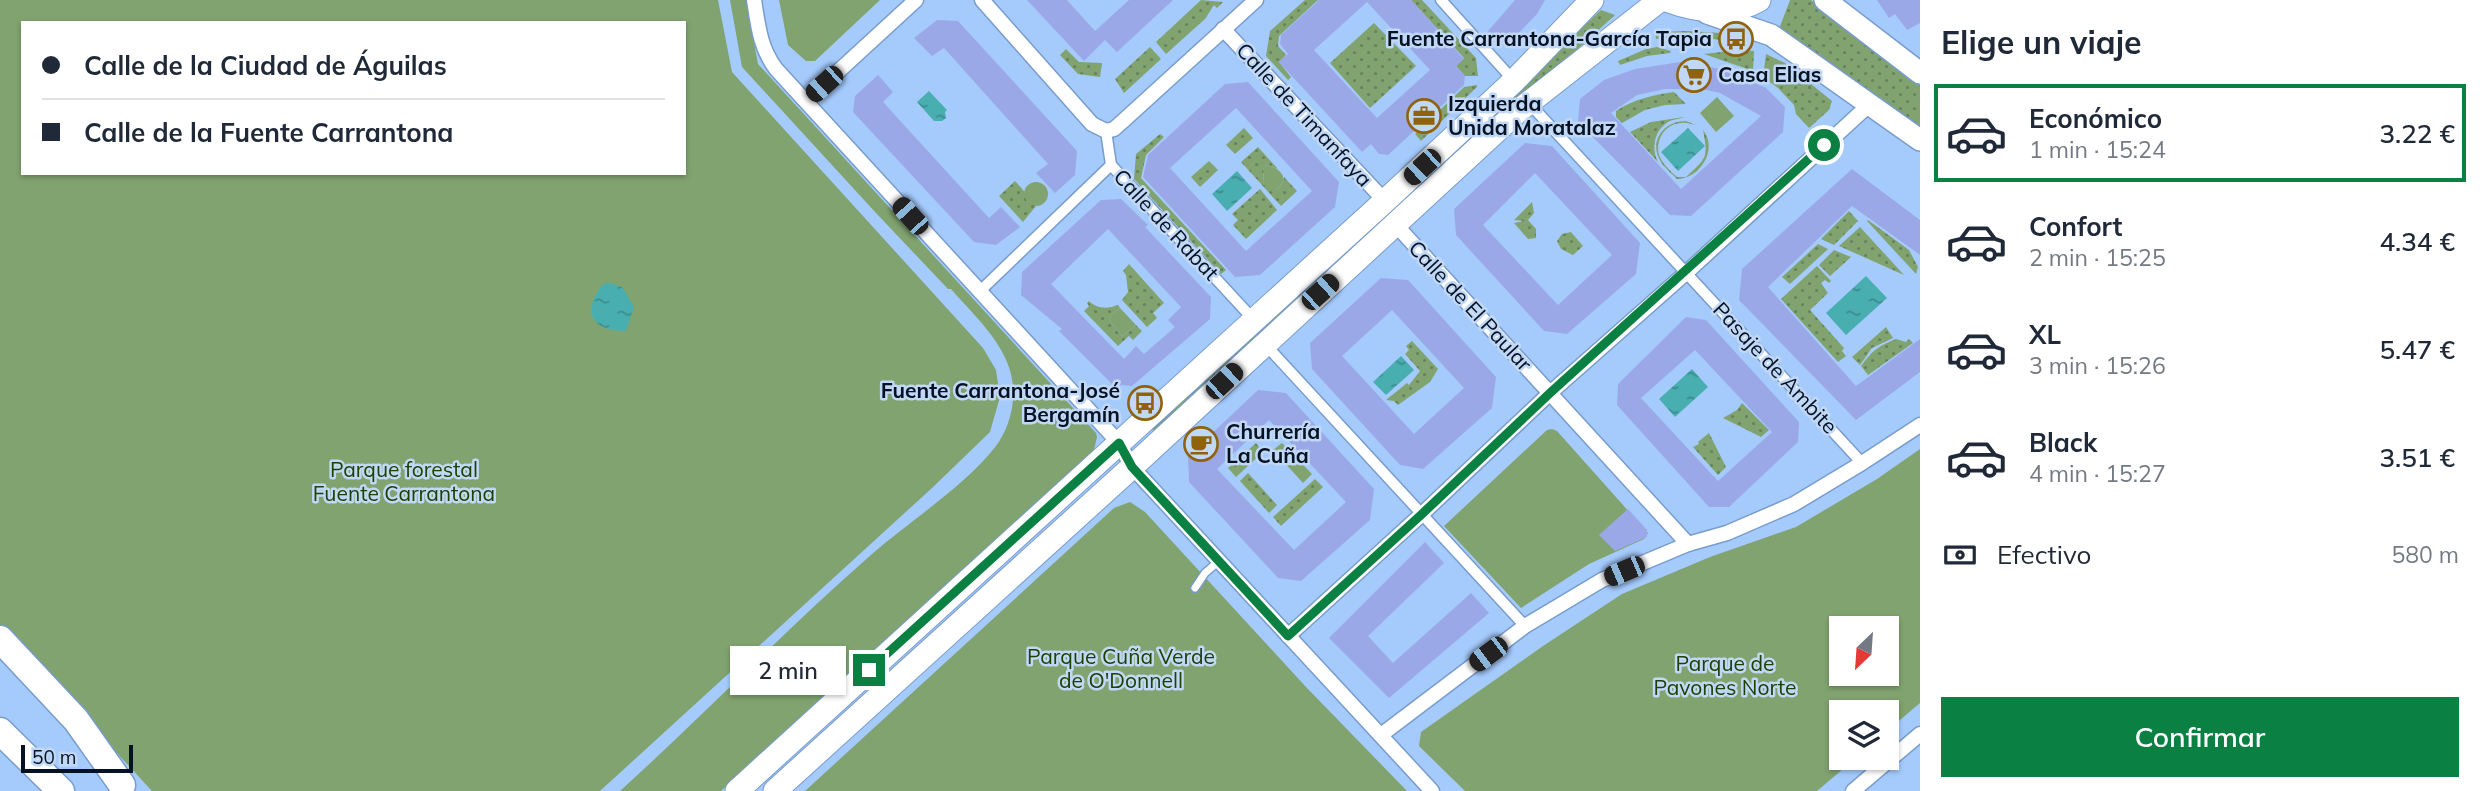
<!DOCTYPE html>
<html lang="es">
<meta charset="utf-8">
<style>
body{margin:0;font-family:Mulish,sans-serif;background:#f2f2f3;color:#1f2937;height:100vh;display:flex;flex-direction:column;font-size:26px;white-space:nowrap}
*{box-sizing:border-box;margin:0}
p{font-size:23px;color:#747a83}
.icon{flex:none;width:38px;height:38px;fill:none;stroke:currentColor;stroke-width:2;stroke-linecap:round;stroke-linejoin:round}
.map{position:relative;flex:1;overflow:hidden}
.details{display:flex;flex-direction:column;background:#fff;width:560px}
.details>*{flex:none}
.hud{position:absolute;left:21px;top:21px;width:665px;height:154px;border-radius:0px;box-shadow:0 2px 5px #0004;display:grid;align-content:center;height:154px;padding:0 21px;background:#fff}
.needle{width:46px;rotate:205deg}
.tools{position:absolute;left:1829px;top:616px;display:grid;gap:14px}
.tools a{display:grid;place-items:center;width:70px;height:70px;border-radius:0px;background:#fff;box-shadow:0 2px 5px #0004;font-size:35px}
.scale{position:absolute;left:21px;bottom:18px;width:112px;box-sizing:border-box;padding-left:7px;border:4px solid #051223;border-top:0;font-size:19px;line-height:24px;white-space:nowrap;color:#051223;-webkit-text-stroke:5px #c0d7f5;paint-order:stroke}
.end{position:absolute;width:32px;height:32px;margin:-16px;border:9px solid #0b8043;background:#fff;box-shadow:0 0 0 4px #fff}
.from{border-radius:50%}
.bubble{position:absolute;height:49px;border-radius:0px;background:#fff;box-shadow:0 2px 5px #0004;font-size:23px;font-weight:600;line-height:49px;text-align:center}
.car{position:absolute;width:21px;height:42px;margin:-21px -10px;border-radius:9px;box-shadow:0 0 5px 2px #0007;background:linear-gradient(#222 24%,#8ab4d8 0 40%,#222 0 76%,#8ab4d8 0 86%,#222 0)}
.hud b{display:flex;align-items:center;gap:24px;height:66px;font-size:26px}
.hud b+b{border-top:2px solid #e0e1e3}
.hud i{width:18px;height:18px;background:#1f2937}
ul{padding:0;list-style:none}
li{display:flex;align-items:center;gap:21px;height:98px;margin:0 14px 10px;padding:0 7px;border:4px solid transparent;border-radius:0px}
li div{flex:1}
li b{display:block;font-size:26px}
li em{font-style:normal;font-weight:600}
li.active{border-color:#0b8043}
li>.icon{width:63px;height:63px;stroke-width:1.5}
h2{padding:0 21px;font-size:32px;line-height:84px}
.pay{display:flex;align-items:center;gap:18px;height:77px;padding:0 21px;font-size:26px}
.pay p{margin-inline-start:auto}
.button{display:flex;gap:14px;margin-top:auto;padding:14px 21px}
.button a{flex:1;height:80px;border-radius:0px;background:#0b8043;color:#fff;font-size:28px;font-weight:600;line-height:80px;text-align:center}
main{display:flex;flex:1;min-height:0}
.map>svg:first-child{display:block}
.green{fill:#81a36f;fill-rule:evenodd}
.garden{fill:url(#garden-dots)}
.water{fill:url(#water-ripples)}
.building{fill:#9ba8e8;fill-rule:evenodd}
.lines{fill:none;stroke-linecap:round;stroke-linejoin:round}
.service-casing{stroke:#789ccc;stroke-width:10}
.pedestrian-casing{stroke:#789ccc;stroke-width:13}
.minor-casing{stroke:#789ccc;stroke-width:17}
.secondary-casing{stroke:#789ccc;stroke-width:24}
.primary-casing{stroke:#789ccc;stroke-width:25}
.motorway-casing{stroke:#789ccc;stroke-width:29}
.service{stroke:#fff;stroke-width:7}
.pedestrian{stroke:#fff;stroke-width:10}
.minor{stroke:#fff;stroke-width:14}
.secondary{stroke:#fff;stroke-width:21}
.primary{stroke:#fff;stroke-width:23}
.motorway{stroke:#fff;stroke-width:26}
.route{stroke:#0b8043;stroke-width:9}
.labels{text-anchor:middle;stroke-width:5;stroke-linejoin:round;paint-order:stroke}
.poi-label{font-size:21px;font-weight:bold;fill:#051223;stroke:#c0d7f5;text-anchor:start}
.street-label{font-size:21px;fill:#051223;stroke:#c0d7f5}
.park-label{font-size:21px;fill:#1d4100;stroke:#c0d7f5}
</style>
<main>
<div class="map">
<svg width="1920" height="791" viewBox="0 0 1920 791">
<defs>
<pattern id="garden-dots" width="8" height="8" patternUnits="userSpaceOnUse" patternTransform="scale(1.75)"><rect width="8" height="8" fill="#81a36f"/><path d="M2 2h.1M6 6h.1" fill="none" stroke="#68835b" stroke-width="1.8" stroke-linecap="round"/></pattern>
<pattern id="water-ripples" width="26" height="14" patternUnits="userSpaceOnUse" patternTransform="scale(1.75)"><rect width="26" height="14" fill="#49aeaf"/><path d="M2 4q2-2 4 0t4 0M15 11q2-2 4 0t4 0" fill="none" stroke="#3b8c8e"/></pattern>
</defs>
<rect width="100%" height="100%" fill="#a5cbfd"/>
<g class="green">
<path d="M0,0H718L732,72L983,348L996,370L1000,397L990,432L932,488L600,791H152L0,627ZM23,23H684V173H23Z"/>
<path d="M730,0H746L758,64L1096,433L1097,437L1094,450L721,791H620C705,714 785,630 872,554C910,521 966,485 996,446C1006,433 1013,413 1013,396C1016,352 977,319 951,289H948L876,213L742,67Z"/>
<path d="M779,0H880L815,61H806L788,45Z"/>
<path d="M1717,97L1734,116L1716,132L1700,113Z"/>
<path d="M1268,165C1276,168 1283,171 1284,181L1277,189L1263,186L1264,166Z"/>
<circle cx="1036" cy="194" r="12"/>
<path d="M1120,308L1136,325L1122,336L1109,320L1112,314Z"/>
<path d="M1552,429L1557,431L1648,533L1644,539L1589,564L1521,608L1444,526L1547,430Z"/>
<path d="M1282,443L1312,474L1303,483L1273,450Z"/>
<path d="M1920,449V703L1887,731L1886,712H1841V758H1856L1817,791H1465L1419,746L1421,732L1543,646L1622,594L1710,557L1796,527L1877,479ZM1841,628H1886V674H1841Z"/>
<path d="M1130,502L1145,512L1306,687L1407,791H805L1114,508Z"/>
</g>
<g class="garden">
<path d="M1201,0L1223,2L1217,8L1214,5L1205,19L1166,54L1156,42Z"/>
<path d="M1305,0H1318L1279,36L1278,46L1286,55L1279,62L1291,77L1288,80L1266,56L1270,31Z"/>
<path d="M1411,0H1422L1476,58L1478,76H1465L1456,66L1464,58Z"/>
<path d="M1790,0H1811L1920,83V130L1779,29Z"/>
<path d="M1601,10L1615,15L1361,245L1354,239Z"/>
<path d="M1374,23L1416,66L1370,108L1330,63Z"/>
<path d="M1687,31L1721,33L1720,40L1694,36L1656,39L1655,32Z"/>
<path d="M1150,47L1161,59L1124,93L1115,79Z"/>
<path d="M1657,47L1671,51L1670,53L1647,56L1620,65L1618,61L1646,49Z"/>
<path d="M1066,49L1079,62L1102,63L1100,77L1078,74L1060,55Z"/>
<path d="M1738,50L1754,51L1753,71L1704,54Z"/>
<path d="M1766,54L1785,63L1832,101L1829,110L1809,128L1796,114L1794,105L1778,88L1763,77Z"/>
<path d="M1477,85V87L1421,141L1415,134L1464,87Z"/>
<path d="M1674,92L1686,104L1665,105L1645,110L1622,123L1616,117V111C1634,99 1653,95 1674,92Z"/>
<path d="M1684,117C1680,119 1673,119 1668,122C1654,131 1651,148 1658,162L1630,132L1651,122Z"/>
<path d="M1686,121L1698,126C1694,125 1688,122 1682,123C1666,123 1655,139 1659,155C1662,163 1670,171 1677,177H1686C1708,157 1708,157 1703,130C1719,150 1699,179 1677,179C1670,172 1661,165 1658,156C1651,136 1667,121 1686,121Z"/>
<path d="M1244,128L1253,138L1235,154L1226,145Z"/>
<path d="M1160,134L1164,137L1146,155L1141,178L1226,270L1221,274L1134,179L1136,154Z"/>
<path d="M1258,147L1278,169L1268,165L1264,166L1263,185L1277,189L1284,181V177L1297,191L1281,206L1241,162Z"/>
<path d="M1209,161L1218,170L1200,187L1191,177Z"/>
<path d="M1015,181L1024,191L1026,200L1036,206L1023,222L999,196Z"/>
<path d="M1260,189L1277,210L1246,239L1233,225L1238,220L1232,214Z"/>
<path d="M1532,202L1534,213L1528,220L1536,229V238L1528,239L1514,223L1524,221L1514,220Z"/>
<path d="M1849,211L1858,221L1834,245L1821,239Z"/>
<path d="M1868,220L1909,250L1918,267L1916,274L1867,221Z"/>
<path d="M1860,227L1904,275L1839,246Z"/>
<path d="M1571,232L1583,246L1573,255L1561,249L1557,241L1562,234Z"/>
<path d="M1818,244L1828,249L1790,284L1782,277Z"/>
<path d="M1347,246L1352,251L1155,432L1149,426Z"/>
<path d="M1834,250L1851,257L1830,276L1819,265Z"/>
<path d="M1129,264L1164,303L1153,313L1157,318L1147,327L1122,300L1128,292L1126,275L1123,271Z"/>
<path d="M1817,266L1831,281L1829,283L1825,280L1821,283L1828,293L1810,310L1844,348L1842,351L1846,356L1838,362L1781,299Z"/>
<path d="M1089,301C1097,309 1108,309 1118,305L1120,308L1112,314L1109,320L1122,336L1136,325L1142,331L1133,340L1129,336L1118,346L1084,311L1089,306L1087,303Z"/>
<path d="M1886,327L1893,338L1872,348L1860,365L1852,357Z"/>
<path d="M1896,339L1906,342L1909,339L1913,343L1868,375L1861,366C1873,350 1877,347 1896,339Z"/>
<path d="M1412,341L1438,369L1430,382L1398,405L1394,401L1386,400L1407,383L1409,385L1420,371L1405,354L1409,350L1406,346Z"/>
<path d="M1742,403L1769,430L1761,437L1723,418L1737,410Z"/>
<path d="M1709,433L1726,467L1718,475L1693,447L1699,444L1698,442Z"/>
<path d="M1256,443L1263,452L1236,477L1228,468Z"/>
<path d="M1248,473L1277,505L1269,513L1240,481Z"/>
<path d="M1315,479L1323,487L1281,526L1273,517Z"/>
</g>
<g class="water">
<path d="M929,91L947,110L945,112L946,118L942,121H934L917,102Z"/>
<path d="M1688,128L1705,146L1678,171L1661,152Z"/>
<path d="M1237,171L1252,188L1227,211L1212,194Z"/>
<path d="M1866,276L1887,298L1846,335L1826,313Z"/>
<path d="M611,283L623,288L634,307L626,331C591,331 581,312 603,284Z"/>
<path d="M1401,356L1414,370L1386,395L1373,382Z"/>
<path d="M1692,369L1708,387L1675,417L1659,399Z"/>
</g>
<g class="building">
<path d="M1027,0H1067L1095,31L1129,0H1173L1117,52L1105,40L1084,61Z"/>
<path d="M1319,0H1411L1464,59L1456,66L1465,76L1464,85L1388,155L1379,154L1371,144L1362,152L1279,62L1288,54L1280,44L1281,35ZM1367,2L1430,70L1377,118L1314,50Z"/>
<path d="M1515,0H1545L1537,14L1513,39L1495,40L1488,31Z"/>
<path d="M1877,0H1920V23L1907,30L1895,14L1889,18Z"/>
<path d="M937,20L958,21L1077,151L1075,175L1055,193L1036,173L1048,164L944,48L932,56L914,38Z"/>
<path d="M1680,62L1727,70L1766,88L1785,107L1783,132L1691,216L1670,215L1578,122L1580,99L1604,80L1635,69ZM1665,89H1702L1720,93L1761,116L1681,189L1611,113L1637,95Z"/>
<path d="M878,75L893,92L883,102L989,218L1001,207L1020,227L996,245L974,242L853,112L855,96Z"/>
<path d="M1248,82L1339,182L1335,207L1260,275L1235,277L1143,177L1148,155L1225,84ZM1236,108L1312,191L1246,251L1170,168Z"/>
<path d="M1525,143L1552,146L1640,243L1636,274L1567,334L1544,331L1456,235L1454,209ZM1535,173L1612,255L1558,305L1483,225Z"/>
<path d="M1852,169L1920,220V255L1852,206L1768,287L1856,386L1920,339V372L1856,420L1739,300L1742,269Z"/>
<path d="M1121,199L1148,225L1145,227L1211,297L1210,319L1132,386L1112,384L1059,331L1062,329L1021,295L1022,272L1101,200ZM1108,229L1181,307L1168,320L1175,327L1144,354L1136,346L1124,359L1051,284Z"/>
<path d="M1381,278L1408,280L1496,377L1492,408L1423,469L1400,465L1312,369L1310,343ZM1392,310L1464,388L1414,434L1342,356Z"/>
<path d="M1686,317L1706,320L1799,422L1798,442L1729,507H1709L1617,405L1618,384ZM1695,350L1772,432L1718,481L1641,398Z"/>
<path d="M1258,390L1286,393L1374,489L1370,520L1301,581L1278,578L1189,482L1188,456ZM1269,420L1346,502L1294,550L1217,469Z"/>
<path d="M1628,509L1647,530V537L1615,551L1599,535Z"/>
<path d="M1425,542L1444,563L1368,636L1393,663L1471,593L1489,613L1389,698L1329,638Z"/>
</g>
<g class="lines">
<g class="service-casing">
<path id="service" d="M1195,588L1205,573L1219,561"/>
</g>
<g class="pedestrian-casing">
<g id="pedestrian">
<path d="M1441,0L1514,81"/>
<path d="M1528,102L1862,463"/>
<path d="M1106,131L1111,165L1254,320"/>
<path d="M979,292L1111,165"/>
<path d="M1264,343L1525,626"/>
</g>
</g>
<g class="minor-casing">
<g id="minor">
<path d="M754,0C758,25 760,48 776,69L1119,443L1132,467L1432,791"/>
<path d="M982,0L1092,124L1106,131L1114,129L1123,121L1256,0"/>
<path d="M1223,29L1385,201"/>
<path d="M806,101L916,0"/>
<path d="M1395,224L1688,544"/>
<path d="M1288,636L1422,514L1550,393L1687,272L1870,104"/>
<path d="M1381,735L1525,626L1602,580L1688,544L1727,533L1794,504L1862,463L1920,425"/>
<path d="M1853,791L1920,734"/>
</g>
</g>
<g class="secondary-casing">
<g id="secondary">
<path d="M1825,0L1920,73"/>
<path d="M1707,13L1771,35L1920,140"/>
</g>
</g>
<g class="primary-casing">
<g id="primary">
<path d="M1666,0C1696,11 1730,17 1759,0"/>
<path d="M737,791L1385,201L1514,81L1592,0"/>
<path d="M775,791L1132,467L1517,112L1660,0"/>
</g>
</g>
<g class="motorway-casing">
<g id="motorway">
<path d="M0,639L76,720L122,785"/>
<path d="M0,731L61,791"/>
</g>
</g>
<use href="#service" class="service"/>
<use href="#pedestrian" class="pedestrian"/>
<use href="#minor" class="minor"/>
<use href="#secondary" class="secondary"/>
<use href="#primary" class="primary"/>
<use href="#motorway" class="motorway"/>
</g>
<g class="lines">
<path class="route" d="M869,670L1119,443L1132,467L1288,636L1422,514L1550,393L1824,145"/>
</g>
<defs>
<g id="bus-ring" transform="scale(1.75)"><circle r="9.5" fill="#c0d7f5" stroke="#90620d" stroke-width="1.5"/><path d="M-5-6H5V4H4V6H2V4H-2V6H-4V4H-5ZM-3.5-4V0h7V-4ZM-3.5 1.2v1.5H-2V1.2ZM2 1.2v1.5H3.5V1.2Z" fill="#90620d"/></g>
<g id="supermarket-ring" transform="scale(1.75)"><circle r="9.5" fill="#c0d7f5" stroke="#90620d" stroke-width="1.5"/><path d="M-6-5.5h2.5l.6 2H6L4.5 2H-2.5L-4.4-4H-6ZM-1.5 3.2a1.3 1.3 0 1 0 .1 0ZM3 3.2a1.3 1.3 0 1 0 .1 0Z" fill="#90620d"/></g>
<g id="office-ring" transform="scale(1.75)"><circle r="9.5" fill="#c0d7f5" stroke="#90620d" stroke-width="1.5"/><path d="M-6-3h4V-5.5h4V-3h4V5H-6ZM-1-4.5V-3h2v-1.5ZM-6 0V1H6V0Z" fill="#90620d"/></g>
<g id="cafe-ring" transform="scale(1.75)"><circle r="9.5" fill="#c0d7f5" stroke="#90620d" stroke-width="1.5"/><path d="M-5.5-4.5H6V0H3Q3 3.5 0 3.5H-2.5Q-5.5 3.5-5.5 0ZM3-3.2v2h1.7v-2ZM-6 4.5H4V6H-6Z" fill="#90620d"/></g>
</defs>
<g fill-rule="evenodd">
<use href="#bus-ring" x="1736" y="39"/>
<use href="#supermarket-ring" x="1694" y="75"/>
<use href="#office-ring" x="1424" y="116"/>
<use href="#bus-ring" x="1145" y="403"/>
<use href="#cafe-ring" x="1201" y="444"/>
</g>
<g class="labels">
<g class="poi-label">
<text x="1712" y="46" text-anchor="end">Fuente Carrantona-García Tapia</text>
<text x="1718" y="82">Casa Elias</text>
<text x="1448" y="111">Izquierda<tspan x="1448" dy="24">Unida Moratalaz</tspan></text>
<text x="1120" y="398" text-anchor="end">Fuente Carrantona-José<tspan x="1120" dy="24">Bergamín</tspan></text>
<text x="1226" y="439">Churrería<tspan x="1226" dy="24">La Cuña</tspan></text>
</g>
<g class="street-label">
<text transform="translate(1304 115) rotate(47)" y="7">Calle de Timanfaya</text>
<text transform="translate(1166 225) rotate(47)" y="7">Calle de Rabat</text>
<text transform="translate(1470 306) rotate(47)" y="7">Calle de El Paular</text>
<text transform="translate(1775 368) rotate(47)" y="7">Pasaje de Ambite</text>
</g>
<g class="park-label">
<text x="404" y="477">Parque forestal<tspan x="404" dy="24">Fuente Carrantona</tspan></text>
<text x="1121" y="664">Parque Cuña Verde<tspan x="1121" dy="24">de O'Donnell</tspan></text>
<text x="1725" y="671">Parque de<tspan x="1725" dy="24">Pavones Norte</tspan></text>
</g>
</g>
</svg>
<div class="tools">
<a><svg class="needle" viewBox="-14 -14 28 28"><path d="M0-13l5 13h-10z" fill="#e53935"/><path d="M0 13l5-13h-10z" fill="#747a83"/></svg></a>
<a><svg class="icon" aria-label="layers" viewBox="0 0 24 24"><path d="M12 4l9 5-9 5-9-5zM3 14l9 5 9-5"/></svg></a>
</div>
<div class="scale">50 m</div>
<i class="end from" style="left:1824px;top:145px"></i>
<i class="end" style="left:869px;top:670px"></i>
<div class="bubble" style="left:730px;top:646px;width:116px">2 min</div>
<i class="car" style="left:824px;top:84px;rotate:228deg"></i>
<i class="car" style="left:1422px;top:167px;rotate:227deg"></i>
<i class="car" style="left:910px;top:216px;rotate:318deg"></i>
<i class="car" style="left:1320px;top:292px;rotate:48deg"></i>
<i class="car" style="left:1224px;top:381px;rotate:47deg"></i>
<i class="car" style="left:1624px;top:571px;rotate:247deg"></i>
<i class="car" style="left:1488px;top:654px;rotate:233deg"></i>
<div class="hud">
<b><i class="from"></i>Calle de la Ciudad de Águilas</b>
<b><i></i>Calle de la Fuente Carrantona</b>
</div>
</div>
<section class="details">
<h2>Elige un viaje</h2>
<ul>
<li class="active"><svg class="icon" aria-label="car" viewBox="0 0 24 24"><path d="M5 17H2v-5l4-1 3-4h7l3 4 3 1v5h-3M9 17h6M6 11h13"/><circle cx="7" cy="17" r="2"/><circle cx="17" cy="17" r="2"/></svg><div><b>Económico</b><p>1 min · 15:24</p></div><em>3.22 €</em></li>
<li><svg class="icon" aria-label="car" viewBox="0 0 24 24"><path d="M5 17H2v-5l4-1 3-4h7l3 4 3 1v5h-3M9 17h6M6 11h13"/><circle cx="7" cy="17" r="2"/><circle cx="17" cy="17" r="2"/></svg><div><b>Confort</b><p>2 min · 15:25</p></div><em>4.34 €</em></li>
<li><svg class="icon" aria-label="car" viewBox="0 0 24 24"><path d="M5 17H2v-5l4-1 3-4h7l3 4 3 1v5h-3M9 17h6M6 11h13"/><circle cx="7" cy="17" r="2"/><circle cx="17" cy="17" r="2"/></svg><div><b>XL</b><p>3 min · 15:26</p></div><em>5.47 €</em></li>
<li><svg class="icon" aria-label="car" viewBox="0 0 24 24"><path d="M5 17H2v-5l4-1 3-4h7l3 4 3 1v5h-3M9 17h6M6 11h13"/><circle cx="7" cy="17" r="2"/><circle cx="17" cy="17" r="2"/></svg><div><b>Black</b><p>4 min · 15:27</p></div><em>3.51 €</em></li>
</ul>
<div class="pay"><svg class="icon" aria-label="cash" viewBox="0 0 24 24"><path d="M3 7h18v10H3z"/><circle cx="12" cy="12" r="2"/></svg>Efectivo<p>580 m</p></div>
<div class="button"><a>Confirmar</a></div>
</section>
</main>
